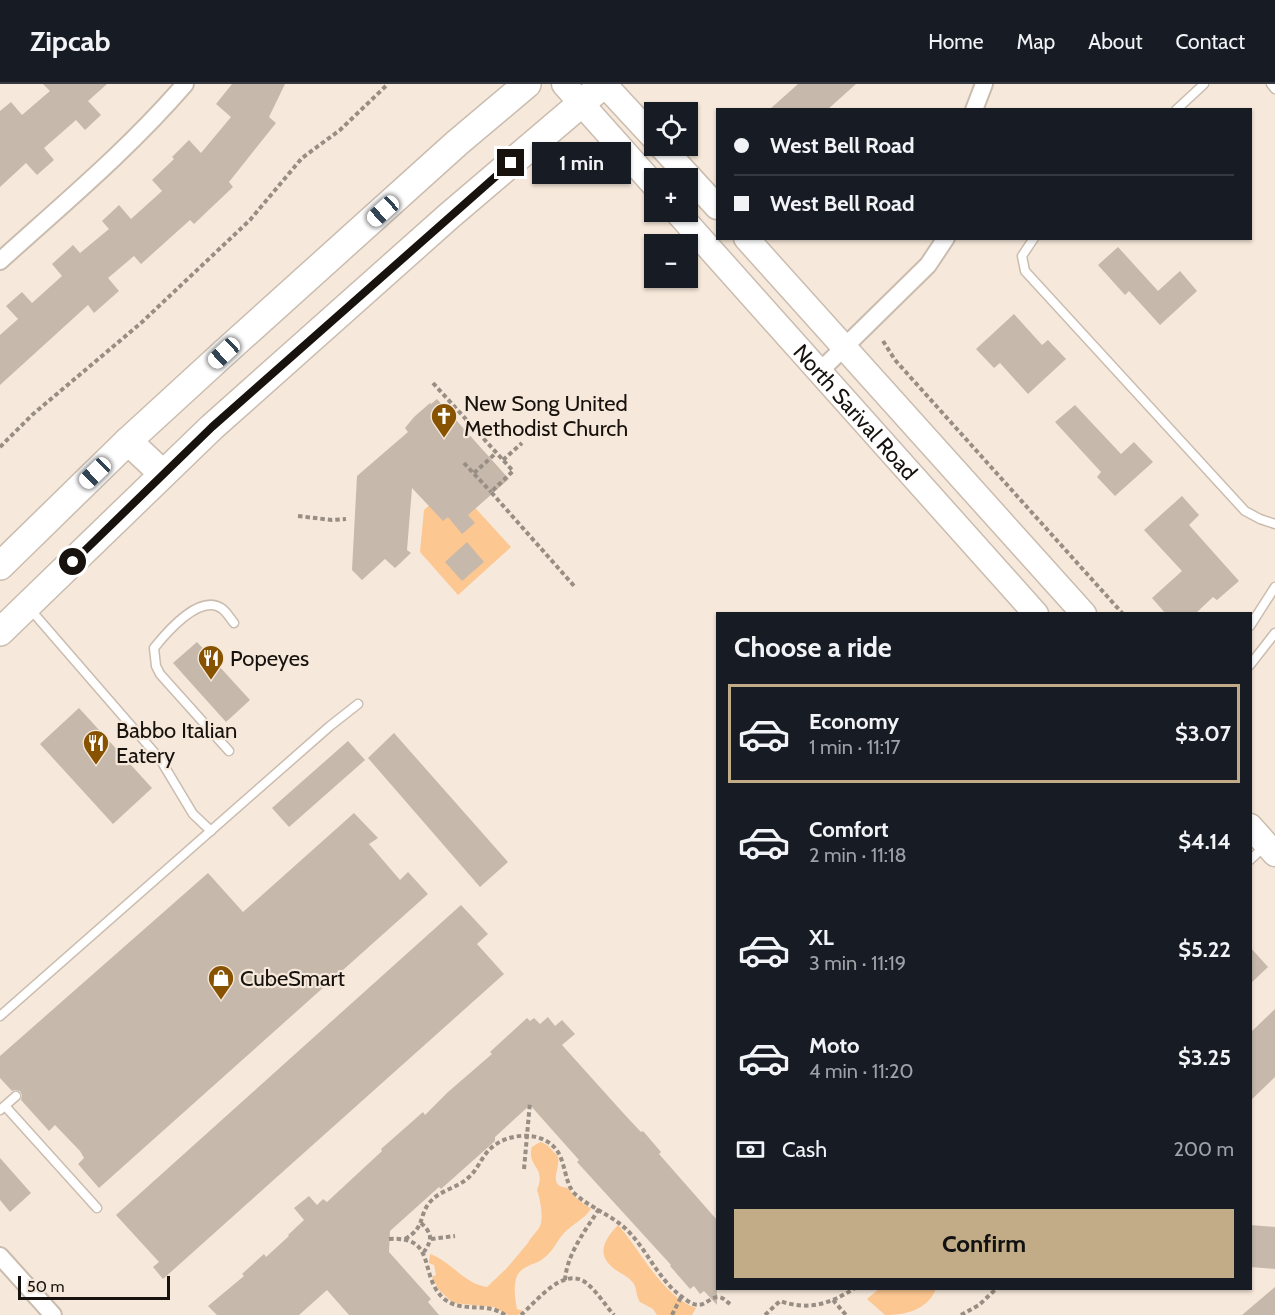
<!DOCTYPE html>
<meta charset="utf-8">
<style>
body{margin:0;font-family:Cabin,sans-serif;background:#20242c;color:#f1f3f6;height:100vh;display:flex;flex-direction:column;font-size:22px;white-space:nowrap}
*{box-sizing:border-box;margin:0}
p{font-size:20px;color:#9ea1a6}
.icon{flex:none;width:33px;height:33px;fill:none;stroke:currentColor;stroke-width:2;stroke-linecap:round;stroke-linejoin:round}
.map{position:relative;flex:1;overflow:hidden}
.drawer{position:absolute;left:716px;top:528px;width:536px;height:678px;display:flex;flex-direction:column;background:#171b24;border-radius:0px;box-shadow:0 2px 4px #0004}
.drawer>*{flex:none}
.banner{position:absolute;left:716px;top:24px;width:536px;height:132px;border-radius:0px;box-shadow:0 2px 4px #0004;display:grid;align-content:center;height:132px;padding:0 18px;background:#171b24}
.controls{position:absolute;left:644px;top:18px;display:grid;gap:12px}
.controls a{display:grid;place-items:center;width:54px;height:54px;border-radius:0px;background:#171b24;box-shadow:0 2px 4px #0004;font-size:30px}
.scale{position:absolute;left:18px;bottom:15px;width:152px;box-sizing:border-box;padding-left:6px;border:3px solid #17120d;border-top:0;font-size:16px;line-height:21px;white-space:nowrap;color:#17120d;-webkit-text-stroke:4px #f6e8da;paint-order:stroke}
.end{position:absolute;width:27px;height:27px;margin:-14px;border:8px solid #17120d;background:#fff;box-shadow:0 0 0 3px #fff}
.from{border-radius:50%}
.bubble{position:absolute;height:42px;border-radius:0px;background:#171b24;box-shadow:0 2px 4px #0004;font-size:20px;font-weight:700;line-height:42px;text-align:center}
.car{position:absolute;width:18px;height:36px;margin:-18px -9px;border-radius:8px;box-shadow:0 0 4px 2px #0007;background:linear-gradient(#fff 24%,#345 0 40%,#fff 0 76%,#345 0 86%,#fff 0)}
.banner b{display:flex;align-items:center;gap:21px;height:57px;font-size:22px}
.banner b+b{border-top:2px solid #363941}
.banner i{width:15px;height:15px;background:#f1f3f6}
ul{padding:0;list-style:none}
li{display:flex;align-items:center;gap:18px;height:99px;margin:0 12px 9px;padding:0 6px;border:3px solid transparent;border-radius:0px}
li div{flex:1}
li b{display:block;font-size:22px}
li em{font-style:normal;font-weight:700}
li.selected{border-color:#c2ab87}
li>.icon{width:54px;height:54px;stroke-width:1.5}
h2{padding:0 18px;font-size:27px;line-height:72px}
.pay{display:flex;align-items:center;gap:15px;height:66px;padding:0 18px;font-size:22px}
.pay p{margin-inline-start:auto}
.primary-button{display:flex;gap:12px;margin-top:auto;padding:12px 18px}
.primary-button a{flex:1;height:69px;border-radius:0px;background:#c2ab87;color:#111;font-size:24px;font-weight:700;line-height:69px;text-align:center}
header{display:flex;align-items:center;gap:36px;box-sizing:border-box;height:84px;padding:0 30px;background:#171b24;border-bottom:2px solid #363941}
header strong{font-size:28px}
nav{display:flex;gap:33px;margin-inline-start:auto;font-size:21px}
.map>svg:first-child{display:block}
.green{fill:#fcc790}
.building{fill:#c6b9ac}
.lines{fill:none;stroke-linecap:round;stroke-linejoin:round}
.service-casing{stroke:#cabdaf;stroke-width:11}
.minor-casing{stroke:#cabdaf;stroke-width:20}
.secondary-casing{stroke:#cabdaf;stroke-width:27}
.primary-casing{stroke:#cabdaf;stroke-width:30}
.path{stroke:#988e84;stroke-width:4;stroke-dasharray:4.5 3;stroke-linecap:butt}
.service{stroke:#fff;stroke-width:8}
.minor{stroke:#fff;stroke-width:16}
.secondary{stroke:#fff;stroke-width:24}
.primary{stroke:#fff;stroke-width:27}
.route{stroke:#17120d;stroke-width:8}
.labels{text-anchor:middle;stroke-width:4.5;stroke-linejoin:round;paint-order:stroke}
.poi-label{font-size:22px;fill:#17120d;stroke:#f6e8da;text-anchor:start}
.street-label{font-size:22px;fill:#17120d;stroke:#f6e8da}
</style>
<header>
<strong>Zipcab</strong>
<nav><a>Home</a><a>Map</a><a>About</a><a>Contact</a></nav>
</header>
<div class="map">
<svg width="1275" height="1231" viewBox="0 0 1275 1231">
<rect width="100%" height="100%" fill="#f6e8da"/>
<g class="green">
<path d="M449,404H457L511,463L458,511L420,468L424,426Z"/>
<path d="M540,1058C547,1060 548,1062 552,1066C555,1070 556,1069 558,1073C561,1084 546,1102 568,1104L575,1113L591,1125C584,1135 573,1140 564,1149C556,1158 554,1166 544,1174C536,1181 522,1181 517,1192C513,1201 515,1215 517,1225L523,1227L518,1231H508L494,1223L453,1219L439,1206L432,1193L436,1191L434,1181L429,1179L430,1170C451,1177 464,1200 487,1203L506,1185L528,1159C531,1152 540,1146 541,1139C543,1131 540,1114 537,1106C547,1082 526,1083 532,1063Z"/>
<path d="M618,1141C641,1167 663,1213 696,1224L692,1231H657L653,1225L640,1218C636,1212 637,1206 634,1200C630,1194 624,1191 619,1188C595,1173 602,1158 618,1141Z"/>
<path d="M879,1205V1204L936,1205C927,1226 906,1231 885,1231L867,1215Z"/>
</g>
<g class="building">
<path d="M43,0H107L88,17L101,31L85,46L76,36L44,64L54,76L37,91L26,79L0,103V27L11,18L22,31L50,7Z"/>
<path d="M232,0H285L269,33L276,39L229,98L233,103L194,140L190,136L141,180L134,172L108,194L119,207L94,229L88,221L0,301V251L18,235L6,222L22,208L32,219L62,192L52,180L73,161L80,169L109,145L102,137L119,121L131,135L162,107L152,96L174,75L172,73L189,56L201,69L231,33L216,20Z"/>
<path d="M798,0H856L827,26H769Z"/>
<path d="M1118,163L1158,207L1180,187L1197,207L1160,241L1129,207L1125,211L1098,181Z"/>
<path d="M1014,230L1042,261L1048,256L1066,275L1028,310L1000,279L994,284L976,265Z"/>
<path d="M437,315L509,395L468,431L475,439L462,450L448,433L443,437L412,404L407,466L411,469L395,484L385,475L362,496L352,486L357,392L408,348L405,344L414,333L430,319L431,320Z"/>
<path d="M1075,321L1121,370L1134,358L1153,378L1115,412L1097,393L1101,388L1055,338Z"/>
<path d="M1182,412L1199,431L1189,441L1239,497L1217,516L1213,513L1195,530H1166L1152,514L1182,487L1144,446Z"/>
<path d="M467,458L484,478L462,497L445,478Z"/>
<path d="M197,558L250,616L226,638L173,579Z"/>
<path d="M79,624L152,704L113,740L40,660Z"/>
<path d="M394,649L508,778L480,803L368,674Z"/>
<path d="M348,657L365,676L289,743L272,724Z"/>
<path d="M354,729L378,754L369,760L400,796L408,788L428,810L99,1104L78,1080L84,1074L80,1067L55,1041L49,1047L21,1016L22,1011L20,1007L15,1006L12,1007L0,994V972L208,789L243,828Z"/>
<path d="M461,821L488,850L477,860L504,890L163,1195L153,1183L159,1178L116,1131Z"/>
<path d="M1250,863L1268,883L1250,900Z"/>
<path d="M1275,925V993L1250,1017V949Z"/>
<path d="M548,933L555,942L562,936L575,950L562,961L625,1031L641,1048L643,1047L661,1068L659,1070L717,1136V1221L704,1207L700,1210L694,1202L690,1205L670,1182L671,1181L577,1078L579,1076L530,1021L495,1053V1057L441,1105L439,1103L390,1147L389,1168L431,1215L428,1218L439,1231H349L327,1206L299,1231H217L208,1222L244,1192L242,1190L264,1170L266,1173L289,1152L288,1151L304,1136L294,1124L309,1112L317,1121L323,1115L327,1118L382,1067L381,1065L423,1028L425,1031L448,1008L492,970L490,968L527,934L530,937L534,934L540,940Z"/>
<path d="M0,1074L31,1109L10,1128L0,1116Z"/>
<path d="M1250,1141L1275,1143V1185L1250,1183Z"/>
<path d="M1275,1203V1231H1242Z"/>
</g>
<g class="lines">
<g class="service-casing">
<g id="service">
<path d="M1271,0L1275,5"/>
<path d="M1176,26L1204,0"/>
<path d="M1034,154L1022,172L1025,187L1245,427L1260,435L1275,440"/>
<path d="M30,525L160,675L193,730L211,747"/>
<path d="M1250,542L1275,503"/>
<path d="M1250,581L1275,549"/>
<path d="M229,667L160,590L156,582L154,564C166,549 199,510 221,524C226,527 230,534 234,539"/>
<path d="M1250,776L1265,762"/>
<path d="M0,932L330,642L358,620"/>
<path d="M5,1022L97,1124"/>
<path d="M0,1026L16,1012"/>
</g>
</g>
<g class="minor-casing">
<g id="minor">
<path d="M974,26L984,0"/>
<path d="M0,177C63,120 129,65 185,0"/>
<path d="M819,288L928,181L946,154"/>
<path d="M0,1172L53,1231"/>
</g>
</g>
<g class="secondary-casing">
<g id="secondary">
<path d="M564,0L654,101"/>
<path d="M604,0L654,54"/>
<path d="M661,62L717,123"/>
<path id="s1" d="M677,128L1036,530"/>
<path d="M746,154L1084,530"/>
<path d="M1250,742L1275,770"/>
</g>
</g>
<g class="primary-casing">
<g id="primary">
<path d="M128,357L163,390"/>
<path d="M0,482L128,357L224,269L457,59L527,0"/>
<path d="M0,548L212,343L449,132L604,0"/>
</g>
</g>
<g class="path">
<path d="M883,257L895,276L1123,530"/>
<path d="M433,299L513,387L491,408L575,503"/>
<path d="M0,363L32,331L141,239L250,136L302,74L340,46L388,0"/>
<path d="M503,376L522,359"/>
<path d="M464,379L491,408"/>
<path d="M474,389L496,369"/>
<path d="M298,432L332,436L346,435"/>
<path d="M524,1085L530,1018"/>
<path d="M421,1139C433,1150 432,1156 424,1168"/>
<path d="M389,1155C438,1152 418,1190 443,1214C461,1230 486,1217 505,1231"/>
<path d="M405,1155C426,1143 418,1132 430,1118C440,1106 458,1104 469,1093C478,1085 482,1072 491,1064C509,1048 544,1046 558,1068C564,1078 565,1092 570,1103L573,1108C588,1123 610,1130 626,1145C648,1166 658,1197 685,1215C703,1229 706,1214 718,1213C723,1213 726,1217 730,1220"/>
<path d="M431,1155L455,1152"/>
<path d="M565,1196C567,1170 585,1147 599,1125"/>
<path d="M833,1216L846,1231"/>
<path d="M521,1231C536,1218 562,1183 585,1198C596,1206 605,1221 614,1231"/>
<path d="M672,1231L681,1213"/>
<path d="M765,1231L780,1217C809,1227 830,1220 855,1204"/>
<path d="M961,1231L979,1221L997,1204"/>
</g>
<use href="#service" class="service"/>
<use href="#minor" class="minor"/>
<use href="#secondary" class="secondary"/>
<use href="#primary" class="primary"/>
</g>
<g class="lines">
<path class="route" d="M73,478L212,343L511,79"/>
</g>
<defs>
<g id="church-pin" transform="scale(1.35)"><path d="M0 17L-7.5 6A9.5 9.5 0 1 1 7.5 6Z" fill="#885300" stroke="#f6e8da"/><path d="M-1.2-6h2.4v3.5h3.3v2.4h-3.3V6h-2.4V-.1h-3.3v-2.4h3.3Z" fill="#fff"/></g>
<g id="restaurant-pin" transform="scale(1.35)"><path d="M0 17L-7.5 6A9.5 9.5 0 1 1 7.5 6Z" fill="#885300" stroke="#f6e8da"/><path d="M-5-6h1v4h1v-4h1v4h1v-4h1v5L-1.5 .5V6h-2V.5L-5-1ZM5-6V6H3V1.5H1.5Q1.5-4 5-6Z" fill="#fff"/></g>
<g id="shop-pin" transform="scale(1.35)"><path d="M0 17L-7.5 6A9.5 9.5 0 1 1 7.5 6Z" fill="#885300" stroke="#f6e8da"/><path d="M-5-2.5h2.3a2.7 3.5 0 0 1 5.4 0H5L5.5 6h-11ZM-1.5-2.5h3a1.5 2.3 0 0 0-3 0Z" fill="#fff"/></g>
</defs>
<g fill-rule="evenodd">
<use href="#church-pin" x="444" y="332"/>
<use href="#restaurant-pin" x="211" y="574"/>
<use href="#restaurant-pin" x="96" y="659"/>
<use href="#shop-pin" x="221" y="894"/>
</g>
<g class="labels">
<g class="poi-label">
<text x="464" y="327">New Song United<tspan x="464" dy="25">Methodist Church</tspan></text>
<text x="230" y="582">Popeyes</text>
<text x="116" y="654">Babbo Italian<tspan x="116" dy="25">Eatery</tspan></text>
<text x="240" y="902">CubeSmart</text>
</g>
<g class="street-label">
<text dy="8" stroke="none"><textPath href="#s1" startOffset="268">North Sarival Road</textPath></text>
</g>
</g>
</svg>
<div class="controls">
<a><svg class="icon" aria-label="locate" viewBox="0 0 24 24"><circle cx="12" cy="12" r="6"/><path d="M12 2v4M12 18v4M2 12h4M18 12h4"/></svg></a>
<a>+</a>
<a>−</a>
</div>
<div class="scale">50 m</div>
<i class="end from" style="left:73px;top:478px"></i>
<i class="end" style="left:511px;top:79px"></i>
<div class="bubble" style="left:532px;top:58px;width:99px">1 min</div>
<i class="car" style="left:383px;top:127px;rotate:228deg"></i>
<i class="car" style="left:224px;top:269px;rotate:227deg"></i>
<i class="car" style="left:95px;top:389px;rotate:226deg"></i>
<div class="banner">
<b><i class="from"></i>West Bell Road</b>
<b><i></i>West Bell Road</b>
</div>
<section class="drawer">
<h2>Choose a ride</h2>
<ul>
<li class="selected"><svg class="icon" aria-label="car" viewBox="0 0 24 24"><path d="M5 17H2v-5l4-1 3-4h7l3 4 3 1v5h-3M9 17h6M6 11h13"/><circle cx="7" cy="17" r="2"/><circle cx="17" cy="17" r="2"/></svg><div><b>Economy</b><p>1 min · 11:17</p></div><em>$3.07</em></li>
<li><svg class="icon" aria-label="car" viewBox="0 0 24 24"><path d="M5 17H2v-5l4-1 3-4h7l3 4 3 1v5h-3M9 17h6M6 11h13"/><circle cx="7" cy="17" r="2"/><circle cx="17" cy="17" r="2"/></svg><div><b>Comfort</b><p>2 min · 11:18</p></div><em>$4.14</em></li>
<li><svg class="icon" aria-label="car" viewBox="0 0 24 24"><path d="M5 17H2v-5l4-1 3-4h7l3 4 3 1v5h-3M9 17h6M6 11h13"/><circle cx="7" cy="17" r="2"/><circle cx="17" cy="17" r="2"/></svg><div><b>XL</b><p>3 min · 11:19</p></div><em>$5.22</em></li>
<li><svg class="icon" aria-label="car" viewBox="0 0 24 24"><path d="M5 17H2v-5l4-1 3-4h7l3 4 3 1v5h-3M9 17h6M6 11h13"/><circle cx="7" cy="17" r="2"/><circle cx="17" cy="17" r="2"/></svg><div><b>Moto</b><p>4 min · 11:20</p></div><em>$3.25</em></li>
</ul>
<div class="pay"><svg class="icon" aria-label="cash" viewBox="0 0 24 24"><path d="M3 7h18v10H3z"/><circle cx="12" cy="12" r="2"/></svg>Cash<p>200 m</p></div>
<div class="primary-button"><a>Confirm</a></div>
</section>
</div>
